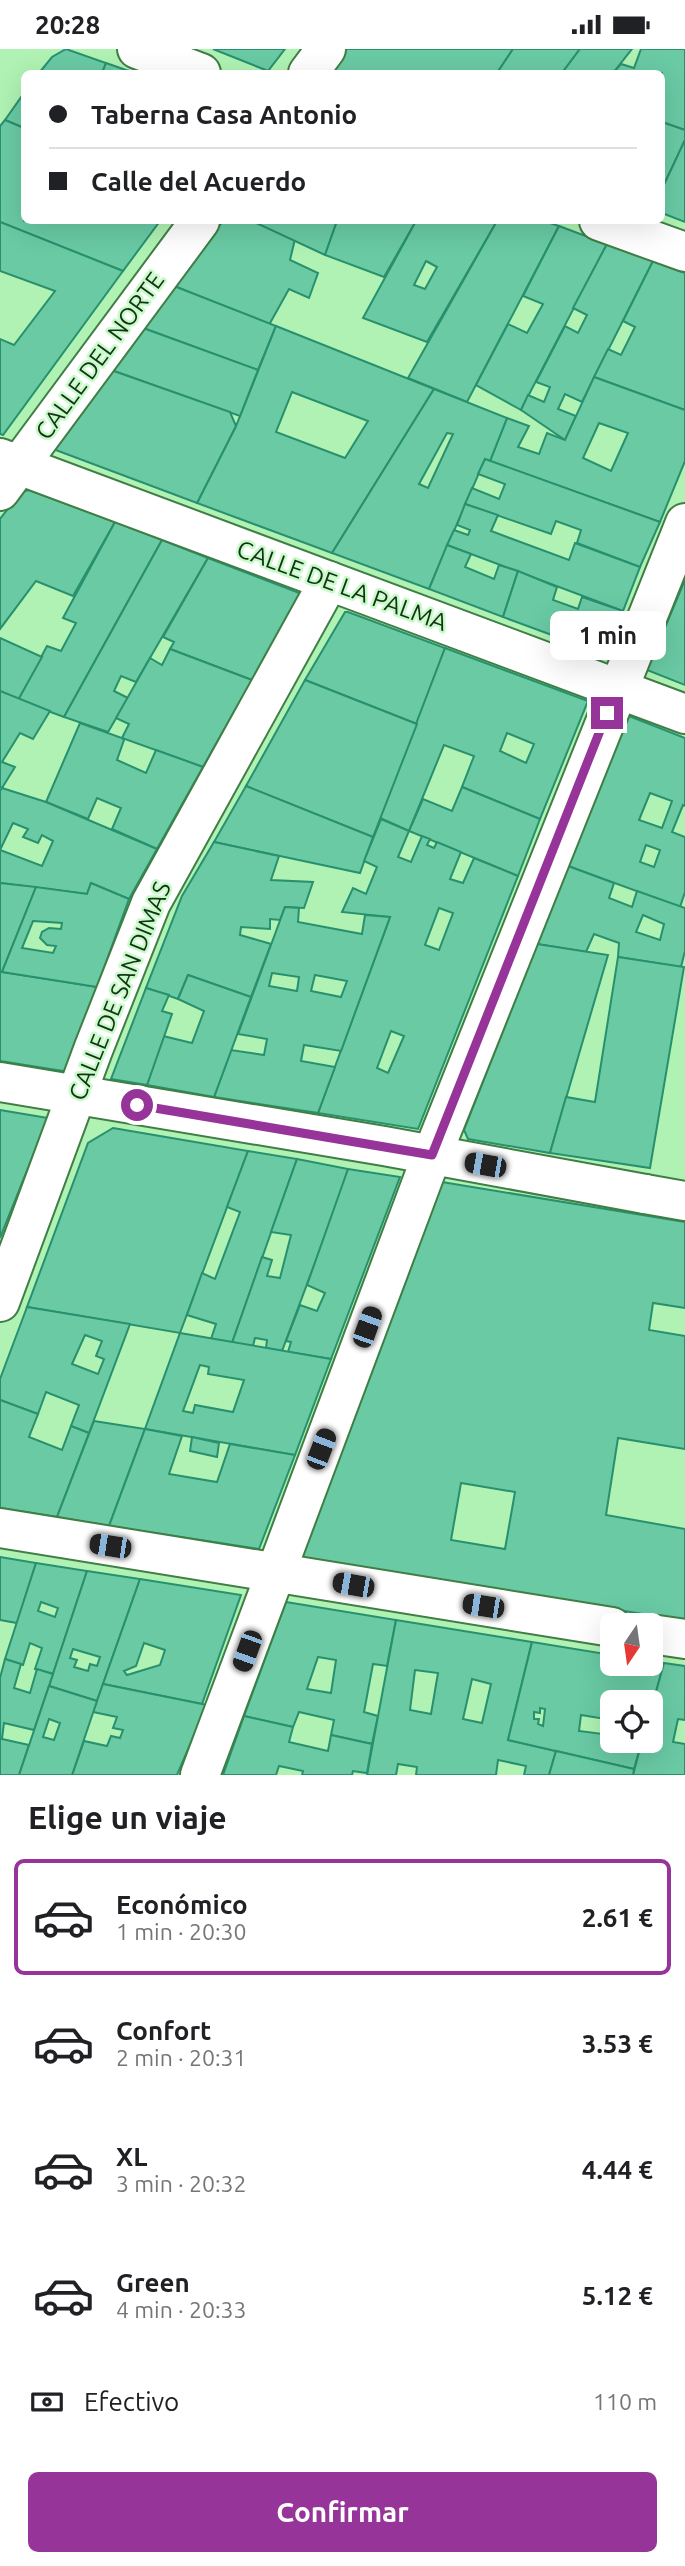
<!DOCTYPE html>
<html lang="es">
<meta charset="utf-8">
<style>
body{margin:0;font-family:Ubuntu,sans-serif;background:#f6f6f6;color:#202124;height:100vh;display:flex;flex-direction:column;font-size:26px;white-space:nowrap}
*{box-sizing:border-box;margin:0}
p{font-size:23px;color:#757577}
.icon{flex:none;width:38px;height:38px;fill:none;stroke:currentColor;stroke-width:2;stroke-linecap:round;stroke-linejoin:round}
.map{position:relative;height:1726px;overflow:hidden}
.details{display:flex;flex-direction:column;background:#fff;flex:1}
.details>*{flex:none}
.guide{position:absolute;left:21px;top:21px;width:644px;height:154px;border-radius:10px;box-shadow:0 7px 28px #0002;display:grid;align-content:center;height:154px;padding:0 28px;background:#fff}
.needle{width:46px;rotate:193deg}
.buttons{position:absolute;left:600px;top:1564px;display:grid;gap:14px}
.buttons a{display:grid;place-items:center;width:63px;height:63px;border-radius:10px;background:#fff;box-shadow:0 7px 28px #0002;font-size:35px}
.end{position:absolute;width:32px;height:32px;margin:-16px;border:9px solid #96349a;background:#fff;box-shadow:0 0 0 4px #fff}
.from{border-radius:50%}
.bubble{position:absolute;height:49px;border-radius:10px;background:#fff;box-shadow:0 7px 28px #0002;font-size:23px;font-weight:600;line-height:49px;text-align:center}
.car{position:absolute;width:21px;height:42px;margin:-21px -10px;border-radius:9px;box-shadow:0 0 5px 2px #0007;background:linear-gradient(#222 24%,#8ab4d8 0 40%,#222 0 76%,#8ab4d8 0 86%,#222 0)}
.guide b{display:flex;align-items:center;gap:24px;height:66px;font-size:26px}
.guide b+b{border-top:2px solid #e0e0e0}
.guide i{width:18px;height:18px;background:#202124}
ul{padding:0;list-style:none}
li{display:flex;align-items:center;gap:21px;height:116px;margin:0 14px 10px;padding:0 14px;border:4px solid transparent;border-radius:10px}
li div{flex:1}
li b{display:block;font-size:26px}
li em{font-style:normal;font-weight:600}
li.current{border-color:#96349a}
li>.icon{width:63px;height:63px;stroke-width:1.5}
h2{padding:0 28px;font-size:32px;line-height:84px}
.pay{display:flex;align-items:center;gap:18px;height:77px;padding:0 28px;font-size:26px}
.pay p{margin-inline-start:auto}
.action{display:flex;gap:14px;margin-top:auto;padding:14px 28px}
.action a{flex:1;height:80px;border-radius:10px;background:#96349a;color:#fff;font-size:28px;font-weight:600;line-height:80px;text-align:center}
.status{display:flex;justify-content:space-between;align-items:center;height:49px;padding:0 35px;background:#fff;direction:ltr}
.status svg{height:19px;fill:currentColor}
.map>svg:first-child{display:block}
.building{fill:#69caa4;stroke:#28906d;stroke-width:2;fill-rule:evenodd}
.lines{fill:none;stroke-linecap:round;stroke-linejoin:round}
.pedestrian-casing{stroke:#3f7e45;stroke-width:42}
.minor-casing{stroke:#3f7e45;stroke-width:42}
.pedestrian{stroke:#fff;stroke-width:38}
.minor{stroke:#fff;stroke-width:38}
.route{stroke:#96349a;stroke-width:9}
.labels{text-anchor:middle;stroke-width:5;stroke-linejoin:round;paint-order:stroke}
.street-label{font-size:24px;fill:#173119;stroke:#c7fcc9}
</style>
<div class="status"><b>20:28</b><svg viewBox="0 0 49 12"><path d="M0 12V9h3v3zM5 12V6h3v6zM10 12V3h3v9zM15 12V0h3v12zM26 1h20v11H26zM47 4h2v5h-2z"/></svg></div>
<div class="map">
<svg width="685" height="1726" viewBox="0 0 685 1726">
<rect width="100%" height="100%" fill="#aff2b3"/>
<g class="building">
<path d="M66,0L106,14L102,24H39L52,8Z"/>
<path d="M213,0H285L268,22Z"/>
<path d="M346,0H513L497,24H327Z"/>
<path d="M513,0H580L562,24H497Z"/>
<path d="M580,0H632L613,24H562Z"/>
<path d="M641,0H685V81L662,73V24H613L621,15L634,19Z"/>
<path d="M106,14L126,21L136,24H102Z"/>
<path d="M24,44V79L5,71Z"/>
<path d="M5,71L24,79V172H160L123,222L0,173V77Z"/>
<path d="M662,73L685,81V91L662,140Z"/>
<path d="M685,91V173L662,164V140Z"/>
<path d="M223,172H252L295,190L290,211L318,224L309,249L289,240L269,276L174,237Z"/>
<path d="M252,172H337L325,206Z"/>
<path d="M337,172H416L384,228L325,206Z"/>
<path d="M416,172H497L427,293L363,269ZM426,212L437,218L425,240L414,236Z"/>
<path d="M497,172H544L559,177L467,353L408,329Z"/>
<path d="M0,173L123,222L3,386L0,385V290L14,296L55,242L0,222Z"/>
<path d="M559,177L607,195L521,361L476,336L508,275L527,284L543,255L523,247Z"/>
<path d="M607,195L653,212L582,353L565,345L558,360L576,367L565,391L521,361L528,346L544,353L550,338L536,333L565,277L578,284L587,266L573,259Z"/>
<path d="M653,212L685,224V361L594,328L608,300L621,306L635,278L623,272Z"/>
<path d="M174,237L276,277L258,321L143,279Z"/>
<path d="M276,277L434,340L332,504L197,454L236,377ZM292,343L368,372L345,409L276,383Z"/>
<path d="M143,279L258,321L240,367L111,321Z"/>
<path d="M111,321L230,363L236,377L197,454L53,400Z"/>
<path d="M594,328L685,361V412L660,473L490,412L507,369L529,377L518,398L539,405L547,384L565,391ZM599,374L628,384L611,422L583,409Z"/>
<path d="M434,340L507,369L490,412L485,410L429,540L332,504ZM447,384L453,385L428,439L419,435Z"/>
<path d="M485,410L660,473L640,518L577,494L581,481L556,472L551,485L465,455L472,439L499,450L505,435L478,425Z"/>
<path d="M29,441L115,473L73,547L36,532L0,580V470L21,443Z"/>
<path d="M465,455L498,466L491,482L569,511L575,494L640,518L623,562L447,496L454,481L468,486L470,481L457,476Z"/>
<path d="M115,473L162,491L64,668L18,651L47,597L61,602L76,574L63,569Z"/>
<path d="M162,491L208,509L136,633L121,627L114,642L128,649L108,683L64,668Z"/>
<path d="M447,496L471,505L465,518L494,530L499,516L518,522L503,568L429,540Z"/>
<path d="M208,509L302,545L252,631L170,600L174,593L163,588Z"/>
<path d="M518,522L557,538L553,551L578,560L582,548L623,562L606,606L503,568Z"/>
<path d="M685,531V636L647,621Z"/>
<path d="M345,563H348L445,599L417,675L305,631Z"/>
<path d="M0,589L42,608L18,651L0,642Z"/>
<path d="M445,599L588,652L540,770L462,738L474,707L444,696L409,782L380,769ZM507,684L534,695L526,714L500,702Z"/>
<path d="M170,600L252,631L203,718L122,689L129,675L116,669L150,609L162,616Z"/>
<path d="M305,631L417,675L373,788L246,737Z"/>
<path d="M0,642L50,662L33,690L20,684L2,713L15,718L2,739L0,738Z"/>
<path d="M629,667L685,689V757L683,756L672,783L685,788V843L680,858L568,817ZM650,744L672,752L662,779L639,771ZM646,796L660,801L654,818L640,813Z"/>
<path d="M80,674L122,689L124,691L117,711L146,724L156,701L203,718L157,800L112,780L121,759L97,749L88,770L46,753Z"/>
<path d="M246,737L373,788L360,824L214,793Z"/>
<path d="M462,738L540,770L518,827L409,782L423,750L452,762Z"/>
<path d="M2,739L46,753L157,800L129,850L91,834L87,845L0,834V742ZM13,774L28,780L23,788L38,794L42,786L53,792L42,817L0,801Z"/>
<path d="M381,770L409,782L398,808L411,813L422,787L430,790L427,796L434,799L437,793L461,803L450,830L463,834L474,809L518,827L418,1080L318,1064L390,868L342,863L353,839L366,845L377,818L364,812ZM439,859L453,864L439,901L425,896ZM391,982L404,987L388,1024L377,1019Z"/>
<path d="M214,793L279,807L271,831L313,833L304,859L285,858L280,871L270,870V880L241,878L240,886L271,895L251,948L188,926L178,950L146,939L182,847Z"/>
<path d="M568,817L614,834L609,849L632,858L637,842L685,859V902L681,918L618,908L619,894L594,885L586,903L537,895ZM643,866L664,875L660,891L636,883Z"/>
<path d="M0,834L36,838L2,923L97,938L67,1021L63,1022L0,1012Z"/>
<path d="M91,834L129,850L97,938L2,923L36,838L87,845ZM33,872L62,874L61,880L49,879L42,883L40,889L47,896L56,897L53,904L22,899Z"/>
<path d="M285,858L299,859L298,873L362,885L365,866L390,868L341,1002L304,996L301,1012L335,1018L318,1064L214,1048L231,1001L264,1006L267,990L238,985ZM272,924L299,928L297,942L269,937ZM315,926L347,932L341,948L311,942Z"/>
<path d="M537,895L608,906L550,1104L468,1090L464,1081Z"/>
<path d="M618,908L684,918L650,1119L550,1104L566,1048L595,1053Z"/>
<path d="M188,926L251,948L214,1048L147,1036L163,987L192,994L204,962L178,950Z"/>
<path d="M146,939L169,946L162,962L172,965L147,1036L111,1030Z"/>
<path d="M0,1061L48,1069L0,1189Z"/>
<path d="M113,1079L248,1102L180,1284L27,1258L88,1094Z"/>
<path d="M248,1102L297,1110L232,1294L211,1290L216,1275L187,1266L202,1224L215,1230L240,1163L227,1158Z"/>
<path d="M297,1110L348,1120L337,1155L282,1302L266,1299L267,1291L255,1289L253,1297L232,1294L262,1208L272,1211L267,1227L280,1229L291,1186L271,1183Z"/>
<path d="M348,1120L400,1128L331,1310L288,1303L291,1293L286,1292L300,1256L317,1262L325,1244L307,1236Z"/>
<path d="M442,1133L685,1173V1259L653,1254L649,1281L685,1287V1400L618,1389L606,1466L685,1480V1572L302,1509ZM461,1434L515,1443L505,1500L451,1491Z"/>
<path d="M27,1258L130,1275L89,1384L71,1377L79,1356L46,1343L38,1365L0,1351V1330ZM85,1286L102,1292L96,1307L104,1310L98,1325L72,1315Z"/>
<path d="M180,1284L331,1310L295,1406L145,1380ZM200,1316L209,1318L208,1325L244,1331L233,1363L195,1356L193,1364L183,1362Z"/>
<path d="M0,1351L38,1365L29,1388L62,1401L71,1377L89,1384L57,1468L0,1459Z"/>
<path d="M94,1372L145,1380L109,1477L57,1468Z"/>
<path d="M145,1380L182,1387L169,1425L217,1433L230,1395L295,1406L259,1500L109,1477Z"/>
<path d="M192,1388L219,1394L217,1408L190,1402Z"/>
<path d="M0,1508L36,1514L17,1574L0,1571Z"/>
<path d="M36,1514L87,1522L53,1625L35,1620L42,1599L30,1594L23,1616L5,1610ZM41,1553L58,1559L55,1568L38,1562Z"/>
<path d="M87,1522L140,1530L97,1652L49,1637ZM73,1600L100,1608L97,1617L90,1615L88,1622L74,1618L77,1611L70,1609Z"/>
<path d="M140,1530L241,1546L202,1655L103,1635ZM144,1594L165,1601L160,1616L127,1626L124,1622L136,1617Z"/>
<path d="M286,1553L396,1571L387,1617L373,1615L364,1663L378,1667L372,1695L331,1686L334,1671L299,1663L293,1678L244,1667ZM318,1608L336,1611L331,1644L307,1640Z"/>
<path d="M396,1571L532,1593L508,1691L556,1702L549,1726H524L526,1717L498,1711L496,1726H416L417,1718L398,1715L396,1726H367ZM415,1621L438,1624L431,1665L410,1661ZM472,1630L491,1635L482,1674L463,1670Z"/>
<path d="M532,1593L612,1606V1615H651V1612L664,1614L651,1661V1654H612V1692H642L634,1720L508,1691ZM540,1659L545,1660L543,1677L538,1675L539,1670H534V1663L540,1664ZM581,1666L612,1671L610,1686L579,1682Z"/>
<path d="M5,1610L21,1615L14,1639L30,1644L37,1620L53,1625L34,1681L4,1674L2,1690L29,1696L19,1726H0V1629Z"/>
<path d="M664,1614L685,1617V1671L678,1670L673,1693L685,1695V1726H633L642,1692H651V1661Z"/>
<path d="M103,1635L207,1656L177,1726H72L84,1692L107,1697L111,1687L120,1689L123,1681L113,1679L117,1668L93,1663Z"/>
<path d="M49,1637L97,1652L72,1726H19ZM49,1670L60,1674L54,1691L43,1688Z"/>
<path d="M244,1667L293,1678L289,1693L328,1702L331,1686L372,1695L367,1724L353,1722L352,1726H302L303,1722L279,1717L276,1726H223Z"/>
<path d="M556,1702L634,1720L633,1726H549Z"/>
</g>
<g class="lines">
<g class="pedestrian-casing">
<path id="pedestrian" d="M645,1145L685,1152"/>
</g>
<g class="minor-casing">
<g id="minor">
<path d="M137,0L201,24"/>
<path d="M308,24L326,0"/>
<path d="M599,172L685,203"/>
<path d="M0,409L685,665"/>
<path d="M0,442L200,172"/>
<path d="M0,1033L384,1097L645,1145"/>
<path d="M0,1253L93,1001L151,854L329,532"/>
<path d="M0,1479L612,1578"/>
<path d="M651,1585L685,1590"/>
<path d="M200,1726L432,1106L685,474"/>
</g>
</g>
<use href="#pedestrian" class="pedestrian"/>
<use href="#minor" class="minor"/>
</g>
<g class="lines">
<path class="route" d="M137,1056L432,1106L607,664"/>
</g>
<g class="labels">
<g class="street-label">
<text transform="translate(100 307) rotate(-54)" y="8">CALLE DEL NORTE</text>
<text transform="translate(342 537) rotate(20)" y="8">CALLE DE LA PALMA</text>
<text transform="translate(120 942) rotate(-68)" y="8">CALLE DE SAN DIMAS</text>
</g>
</g>
</svg>
<div class="buttons">
<a><svg class="needle" viewBox="-14 -14 28 28"><path d="M0-13l5 13h-10z" fill="#e53935"/><path d="M0 13l5-13h-10z" fill="#757577"/></svg></a>
<a><svg class="icon" aria-label="locate" viewBox="0 0 24 24"><circle cx="12" cy="12" r="6"/><path d="M12 2v4M12 18v4M2 12h4M18 12h4"/></svg></a>
</div>
<i class="end from" style="left:137px;top:1056px"></i>
<i class="end" style="left:607px;top:664px"></i>
<div class="bubble" style="left:550px;top:562px;width:116px">1 min</div>
<i class="car" style="left:485px;top:1116px;rotate:280deg"></i>
<i class="car" style="left:367px;top:1278px;rotate:20deg"></i>
<i class="car" style="left:321px;top:1400px;rotate:21deg"></i>
<i class="car" style="left:110px;top:1497px;rotate:279deg"></i>
<i class="car" style="left:353px;top:1536px;rotate:280deg"></i>
<i class="car" style="left:483px;top:1557px;rotate:279deg"></i>
<i class="car" style="left:247px;top:1602px;rotate:200deg"></i>
<div class="guide">
<b><i class="from"></i>Taberna Casa Antonio</b>
<b><i></i>Calle del Acuerdo</b>
</div>
</div>
<section class="details">
<h2>Elige un viaje</h2>
<ul>
<li class="current"><svg class="icon" aria-label="car" viewBox="0 0 24 24"><path d="M5 17H2v-5l4-1 3-4h7l3 4 3 1v5h-3M9 17h6M6 11h13"/><circle cx="7" cy="17" r="2"/><circle cx="17" cy="17" r="2"/></svg><div><b>Económico</b><p>1 min · 20:30</p></div><em>2.61 €</em></li>
<li><svg class="icon" aria-label="car" viewBox="0 0 24 24"><path d="M5 17H2v-5l4-1 3-4h7l3 4 3 1v5h-3M9 17h6M6 11h13"/><circle cx="7" cy="17" r="2"/><circle cx="17" cy="17" r="2"/></svg><div><b>Confort</b><p>2 min · 20:31</p></div><em>3.53 €</em></li>
<li><svg class="icon" aria-label="car" viewBox="0 0 24 24"><path d="M5 17H2v-5l4-1 3-4h7l3 4 3 1v5h-3M9 17h6M6 11h13"/><circle cx="7" cy="17" r="2"/><circle cx="17" cy="17" r="2"/></svg><div><b>XL</b><p>3 min · 20:32</p></div><em>4.44 €</em></li>
<li><svg class="icon" aria-label="car" viewBox="0 0 24 24"><path d="M5 17H2v-5l4-1 3-4h7l3 4 3 1v5h-3M9 17h6M6 11h13"/><circle cx="7" cy="17" r="2"/><circle cx="17" cy="17" r="2"/></svg><div><b>Green</b><p>4 min · 20:33</p></div><em>5.12 €</em></li>
</ul>
<div class="pay"><svg class="icon" aria-label="cash" viewBox="0 0 24 24"><path d="M3 7h18v10H3z"/><circle cx="12" cy="12" r="2"/></svg>Efectivo<p>110 m</p></div>
<div class="action"><a>Confirmar</a></div>
</section>
